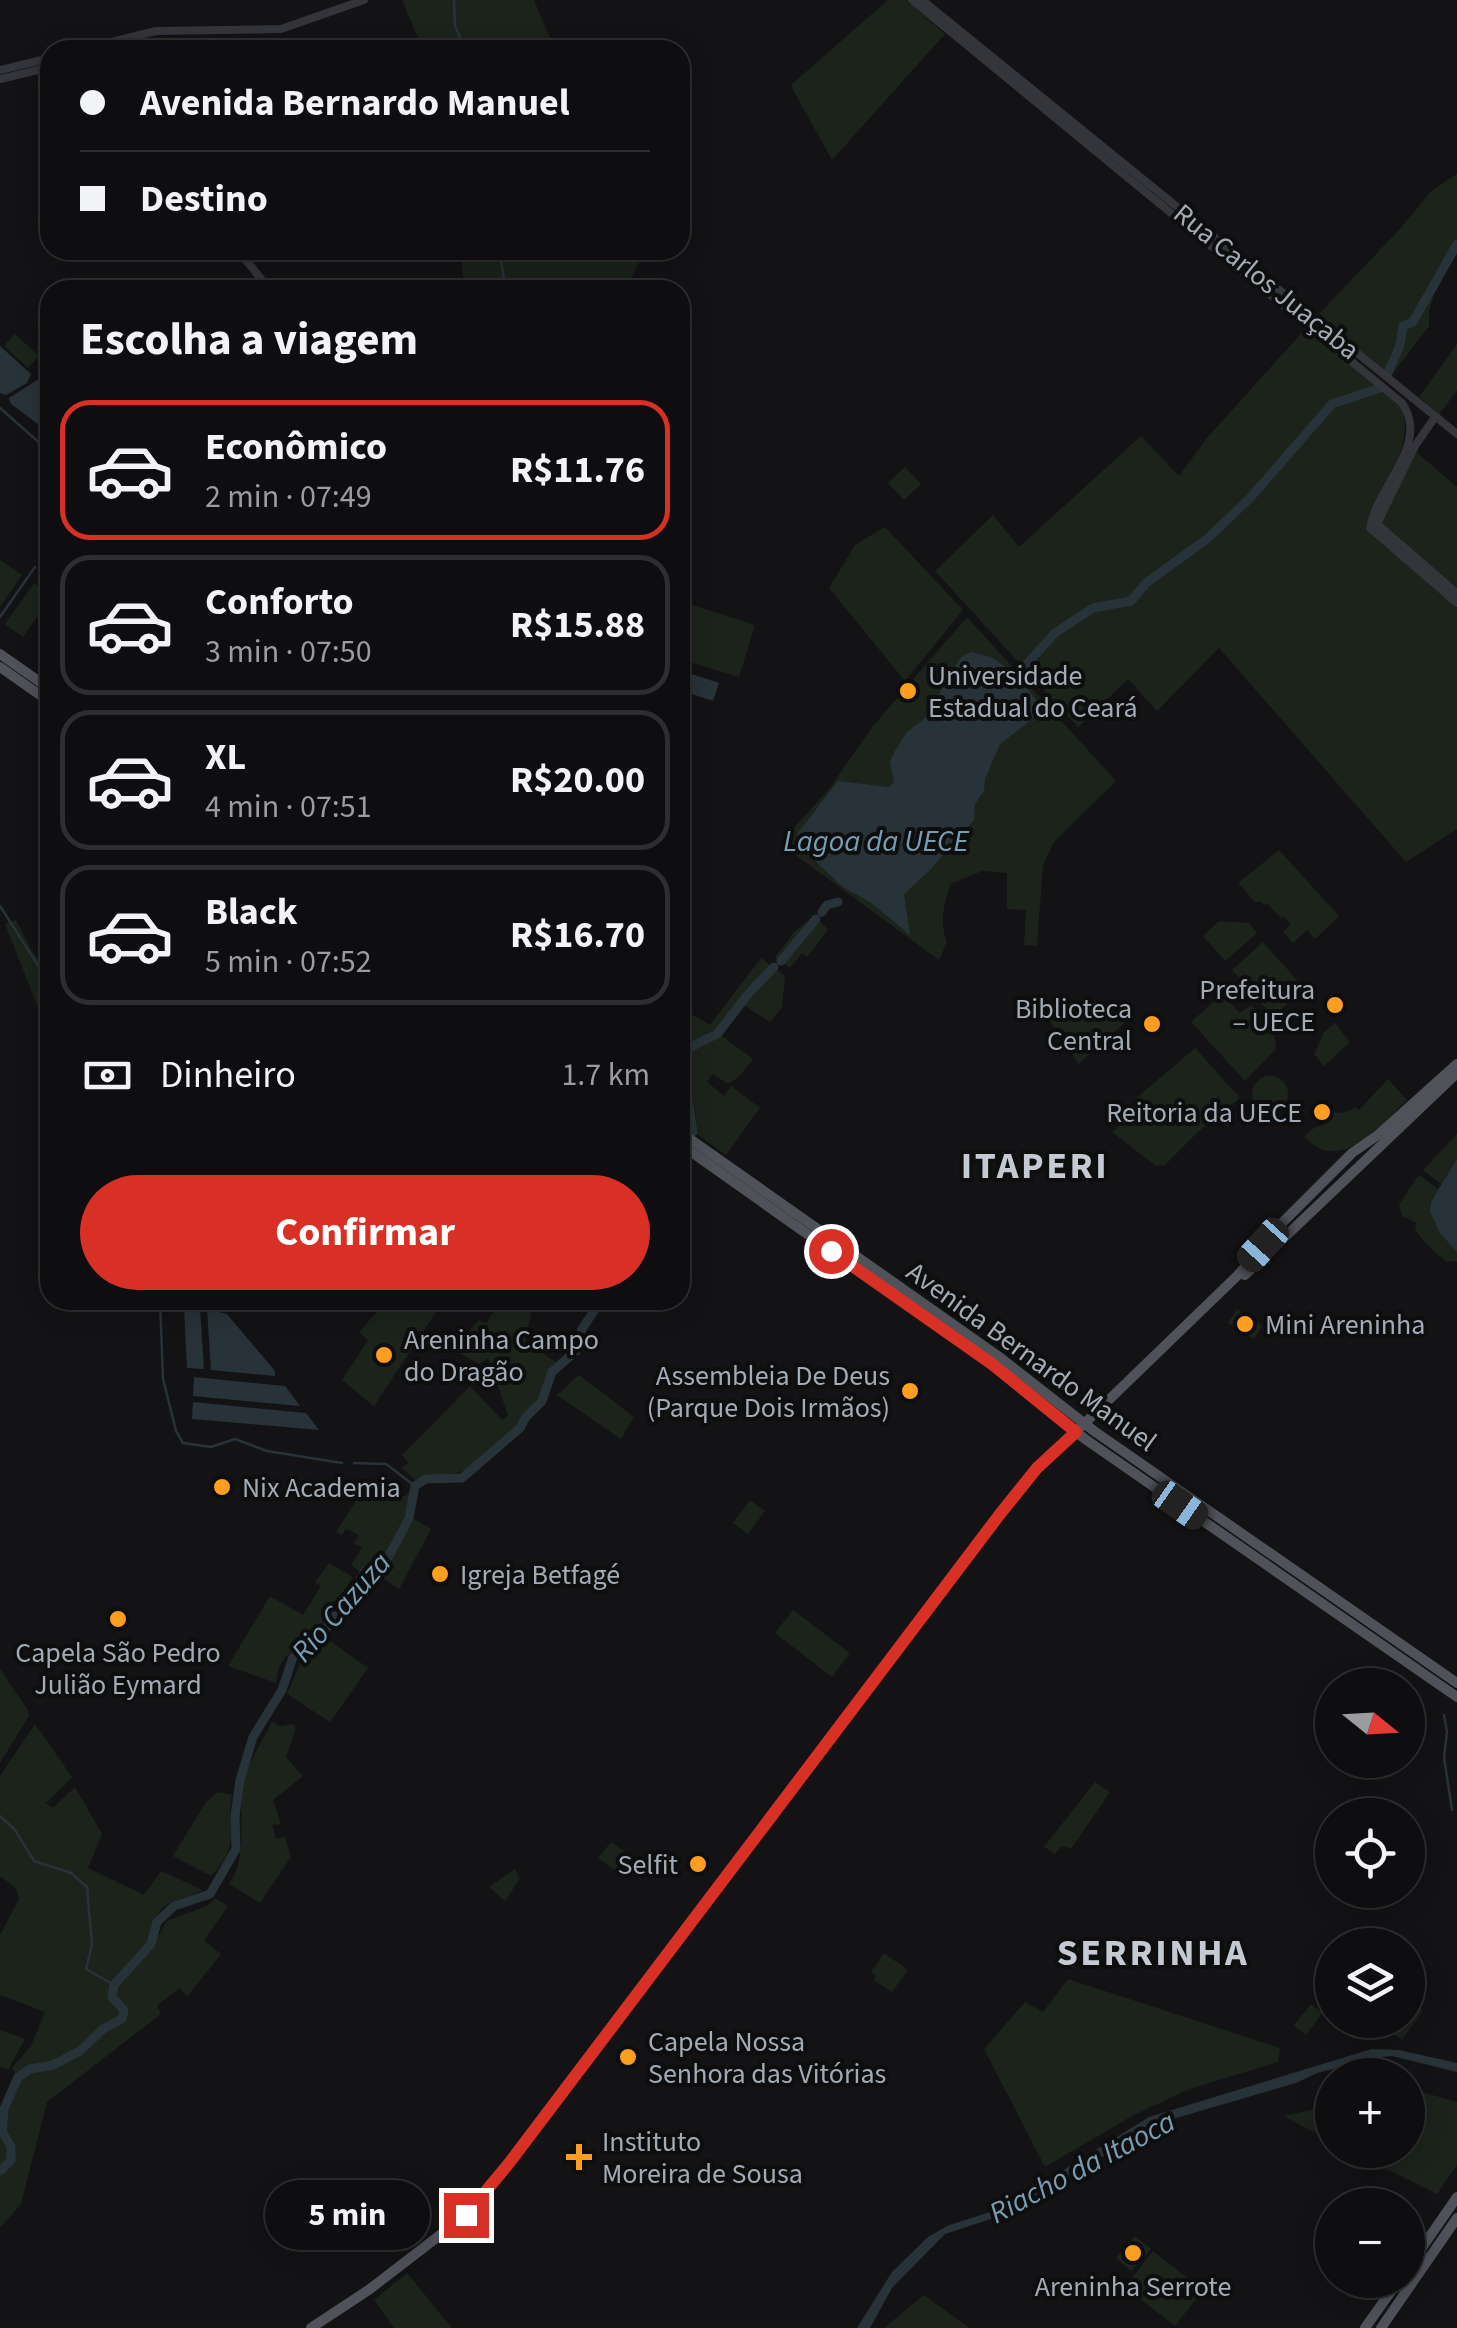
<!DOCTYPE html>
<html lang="pt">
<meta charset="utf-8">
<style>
body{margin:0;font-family:"Source Sans 3",sans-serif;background:#171719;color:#f1f3f6;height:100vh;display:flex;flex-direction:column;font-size:38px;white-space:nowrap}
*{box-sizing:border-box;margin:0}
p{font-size:32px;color:#9b9c9f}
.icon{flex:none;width:55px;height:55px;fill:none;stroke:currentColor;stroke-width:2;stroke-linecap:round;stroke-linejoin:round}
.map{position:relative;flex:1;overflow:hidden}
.side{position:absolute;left:40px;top:280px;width:650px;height:1030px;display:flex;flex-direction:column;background:#0e0e10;border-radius:30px;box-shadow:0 5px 25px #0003,0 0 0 2px #2e2e30}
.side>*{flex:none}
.banner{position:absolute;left:40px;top:40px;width:650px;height:220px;border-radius:30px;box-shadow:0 5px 25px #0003,0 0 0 2px #2e2e30;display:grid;align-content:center;height:220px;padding:0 40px;background:#0e0e10}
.needle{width:65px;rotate:108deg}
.fabs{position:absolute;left:1315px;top:1668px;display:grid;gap:20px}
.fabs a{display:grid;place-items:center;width:110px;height:110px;border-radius:50%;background:#0e0e10;box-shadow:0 5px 25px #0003,0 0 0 2px #2e2e30;font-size:50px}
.end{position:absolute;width:45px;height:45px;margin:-22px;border:12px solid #d93025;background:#fff;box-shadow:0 0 0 5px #fff}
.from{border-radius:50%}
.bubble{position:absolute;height:70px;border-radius:35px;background:#0e0e10;box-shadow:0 5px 25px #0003,0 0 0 2px #2e2e30;font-size:32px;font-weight:700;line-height:70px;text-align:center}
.car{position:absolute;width:30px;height:60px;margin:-30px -15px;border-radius:12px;box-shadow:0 0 8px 2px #0007;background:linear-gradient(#222 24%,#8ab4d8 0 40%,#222 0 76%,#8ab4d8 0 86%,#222 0)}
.banner b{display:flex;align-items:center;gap:35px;height:95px;font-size:38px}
.banner b+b{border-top:2px solid #2e2e30}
.banner i{width:25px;height:25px;background:#f1f3f6}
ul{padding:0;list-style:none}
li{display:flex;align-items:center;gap:30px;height:140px;margin:0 20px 15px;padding:0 20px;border:5px solid #2e2e30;border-radius:30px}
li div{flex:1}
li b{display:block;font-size:38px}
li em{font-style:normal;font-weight:700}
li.selected{border-color:#d93025}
li>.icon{width:90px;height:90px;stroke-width:1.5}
h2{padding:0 40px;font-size:45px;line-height:120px}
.pay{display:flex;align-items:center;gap:25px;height:110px;padding:0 40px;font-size:38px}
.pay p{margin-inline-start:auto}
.button{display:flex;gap:20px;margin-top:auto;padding:20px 40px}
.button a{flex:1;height:115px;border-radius:60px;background:#d93025;color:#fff;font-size:40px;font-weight:700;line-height:115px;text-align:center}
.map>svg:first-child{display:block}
.green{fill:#1b231b}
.water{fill:#283339}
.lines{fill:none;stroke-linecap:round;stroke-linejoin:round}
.stream{stroke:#283339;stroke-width:2.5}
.river{stroke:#283339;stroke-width:9}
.minor{stroke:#33353a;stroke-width:8}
.major{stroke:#4f5259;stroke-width:10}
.route{stroke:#d93025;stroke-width:12}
.poi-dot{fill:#fe9e21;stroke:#0e0e0f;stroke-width:4}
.labels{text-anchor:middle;stroke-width:8;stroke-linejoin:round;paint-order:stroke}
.street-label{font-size:28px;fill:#a3abb6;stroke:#0e0e0f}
.poi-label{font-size:28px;fill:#a3abb6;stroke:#0e0e0f;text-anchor:start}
.water-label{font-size:30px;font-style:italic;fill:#779eb4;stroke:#0e0e0f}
.district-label{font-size:38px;font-weight:bold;letter-spacing:2.5px;fill:#c4c9d2;stroke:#0e0e0f}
</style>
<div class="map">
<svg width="1457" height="2328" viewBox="0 0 1457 2328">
<rect width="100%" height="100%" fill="#131315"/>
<g class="green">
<path d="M402,0H534L555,50H423Z"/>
<path d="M888,0H906L945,34L832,160L792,88V84Z"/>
<path d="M1457,174V254L1436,286L1429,312V326L1391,376L1316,317L1400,229L1431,191Z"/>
<path d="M460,250H642V257L625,290H465Z"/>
<path d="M1305,329L1402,407C1414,445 1385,483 1368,517L1366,529L1457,608V829L1406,862L1219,648L1157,711L1128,679L1078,727L935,571L993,515L1019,547L1141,436L1179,476L1206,439Z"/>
<path d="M15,334L39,356L28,368L4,346Z"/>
<path d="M1457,344V390L1439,415L1419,397Z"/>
<path d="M1415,451L1457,487V587L1380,523Z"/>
<path d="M905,467L921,484L904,500L888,483Z"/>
<path d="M885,527L963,610L905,681L829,588L855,545Z"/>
<path d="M0,560L22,575L0,607Z"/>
<path d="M34,583L50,594V598L23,637L5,624Z"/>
<path d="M680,601L755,625L739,677L680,659Z"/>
<path d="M967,617L1116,781L1054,842L1043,865L1037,946L1024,945L1026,910L1007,909V873L982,871L951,884C944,904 939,922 947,942L939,960L783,846V840L829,789L873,726Z"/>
<path d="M1279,850L1339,916L1315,939L1307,930L1293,943L1283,932L1291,924L1284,916L1281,918L1267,903L1264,905L1260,901L1256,903L1238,883Z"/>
<path d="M815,916L828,930L807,957L802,953L790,968L775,957L795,931Z"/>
<path d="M16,920L31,949L50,975V998L37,1005L5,924Z"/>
<path d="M1219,921L1249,923L1257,933L1225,961L1203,936Z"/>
<path d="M1263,942L1304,988L1273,1017L1232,970Z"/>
<path d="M761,958L785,976L782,1008L770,1022L745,1006L722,1036L753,1059L739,1077L728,1084L713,1074L707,1082L724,1096L731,1086L760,1108L726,1155L680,1122V1007L710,1025Z"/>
<path d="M1222,994L1240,1013L1251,1005C1263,1019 1276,1029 1276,1049L1245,1081L1191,1022Z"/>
<path d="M1040,1007L1133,1015L1079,1064Z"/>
<path d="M1335,1023L1350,1042L1324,1066L1314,1054L1324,1032Z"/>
<path d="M1195,1048L1240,1098L1199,1131L1165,1165L1156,1166L1112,1132L1140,1107L1134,1100Z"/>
<circle cx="1270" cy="1094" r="18"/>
<path d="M1388,1079L1407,1100C1382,1124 1338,1177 1304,1136L1314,1128L1323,1125L1328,1112L1344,1113L1356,1107L1359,1110Z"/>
<path d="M1457,1134V1261L1447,1262C1437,1254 1421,1240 1415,1229L1417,1223L1402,1216L1399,1204L1419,1175L1438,1189L1441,1184L1423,1170Z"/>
<path d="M386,1300H444L374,1406L342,1380L368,1340L359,1333Z"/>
<path d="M502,1300H541L531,1313L525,1342L556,1362C548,1371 548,1381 542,1391C526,1419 499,1452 471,1468C455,1476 433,1474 416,1481L402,1468L408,1463L402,1455L470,1386L502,1420L508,1415L488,1358L479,1364L452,1349L479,1320L486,1323Z"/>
<path d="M1237,1309L1262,1326L1254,1339L1228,1323Z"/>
<path d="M579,1375L634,1417L621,1439L557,1395Z"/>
<path d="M380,1480L398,1485V1496H406L411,1488C404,1523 395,1555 362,1573L351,1565L362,1547L354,1544L359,1535L346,1529L342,1535L336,1532L367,1484L376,1486Z"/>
<path d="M750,1500L765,1511L748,1534L733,1523Z"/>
<path d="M411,1517L431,1529L399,1589L372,1571L390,1557Z"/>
<path d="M329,1563L353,1577C342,1592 336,1609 324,1625C305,1650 280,1645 276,1683L228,1666L270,1596L303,1615L321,1586L315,1582Z"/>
<path d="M793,1610L850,1653L832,1677L775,1633Z"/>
<path d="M326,1638L368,1668L330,1722L287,1694L303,1657Z"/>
<path d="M0,1669L28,1710L29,1716L0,1763Z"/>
<path d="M272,1722L280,1726L293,1724L296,1728L286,1757L303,1776L273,1800L281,1824L272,1825L276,1839L285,1837L291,1857L260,1903L229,1884C250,1853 236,1815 244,1781C249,1761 263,1740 272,1722Z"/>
<path d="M35,1724L72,1777L46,1803L53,1808L75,1787L102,1834L88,1868L144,1895L161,1871L203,1890C171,1905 162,1896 149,1936L154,1943L167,1921L207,1906L215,1898L228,1906L204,1941L221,1954L187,1997L180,1988L157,2005L161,2014L47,2102L21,2204L0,2228V2108L16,2075L12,2068L31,2046L45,2012L0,1995V1935L19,1899L16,1888L0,1876V1776Z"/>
<path d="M1095,1782L1110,1792L1071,1849L1062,1846L1055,1854L1044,1847Z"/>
<path d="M218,1792L232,1795C226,1831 242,1845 211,1876L173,1856L206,1802Z"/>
<path d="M611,1842L630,1855L617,1872L598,1858Z"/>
<path d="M515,1869L520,1879L505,1901L489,1887Z"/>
<path d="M1071,1944L1113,1950L1101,1967L1063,1947Z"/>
<path d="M884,1953L908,1970L892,1992L874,1980L876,1976L871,1972Z"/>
<path d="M1068,1979L1280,2048L1278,2062L1190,2089L1134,2115L1045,2167L984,2049L1025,2002L1043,2012Z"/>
<path d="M1408,2000L1423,2011L1402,2040L1384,2027L1389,2020H1408Z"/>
<path d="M1311,2004L1322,2013L1306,2035L1294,2025Z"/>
<path d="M0,2030L25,2039L8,2070L0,2067Z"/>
<path d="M1408,2088L1457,2102V2165L1437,2194L1348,2150H1408Z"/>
<path d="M1332,2105V2142L1284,2116Z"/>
<path d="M1135,2236L1151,2249L1131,2271L1116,2258Z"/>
<path d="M1153,2251L1203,2290L1175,2326L1125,2287Z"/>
<path d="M407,2273L452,2328H394L374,2300Z"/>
<path d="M924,2295L969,2328H884Z"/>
</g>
<g class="water">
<path d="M0,346L31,374L27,383L6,395L0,393Z"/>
<path d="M39,379L50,388V433L11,404L9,398Z"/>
<path d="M971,652L991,657L1019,676L1040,706L1030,721L1000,744L985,779L984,791L975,804L974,820L929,871L904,894L910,935L870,902L843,887L797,844V834L838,781L888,787L894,783L890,761L896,749L907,732L925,718L961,657Z"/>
<path d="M682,671L719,683L713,701L680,690Z"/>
<path d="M1457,1159V1252L1440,1233L1430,1212L1431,1202Z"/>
<path d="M184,1307L200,1308L204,1369L187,1368Z"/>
<path d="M207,1309L227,1314L275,1371V1376L211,1370Z"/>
<path d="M194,1377L285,1386L300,1406L193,1396Z"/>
<path d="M193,1402L306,1413L319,1430L192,1419Z"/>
<path d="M1372,2049L1399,2050L1457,2063V2072L1392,2056L1381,2057L1317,2073L1296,2083L1159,2123L1006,2214L945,2234L892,2288L870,2328H857L892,2272L928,2237L947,2226L1002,2208L1149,2117Z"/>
</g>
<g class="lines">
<g class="stream">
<path d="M454,0L455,25L465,50"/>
<path d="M499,250L506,290"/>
<path d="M0,408L50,452"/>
<path d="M0,617L35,567"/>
<path d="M0,906L41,970L50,990"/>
<path d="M680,1042L689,1048"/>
<path d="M160,1300L163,1379L176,1431L183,1443L211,1447L235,1439L267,1451L342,1463"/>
<path d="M354,1463L386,1464L415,1486"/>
<path d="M1444,1715L1447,1732L1444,1757L1452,1810"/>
<path d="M0,1816L15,1830L34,1861L71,1873L87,1887L92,1945L86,1969L114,1985"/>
</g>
<g class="river">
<path d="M1388,373L1400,345L1403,326L1413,322L1457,244"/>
<path d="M1011,681L1055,633L1093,608L1131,601L1146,583L1207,539L1250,498L1332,404L1380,388"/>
<path d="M822,912L827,905L838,902"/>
<path d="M781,961L816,919"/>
<path d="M693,1132L683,1072L689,1048L717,1034L749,993L774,967"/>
<path d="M0,2171L11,2160V2147L2,2131L4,2109L18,2077L30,2069L53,2065L80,2051L103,2029L122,2019L124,2010L112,1997L114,1985L151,1944L157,1922L174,1906L210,1894L236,1849L235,1816L240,1780L253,1737L282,1690L293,1657L324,1632L366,1570L389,1556L409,1518L415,1486L426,1479L462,1478L520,1428L526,1417L542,1401L552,1372L577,1350L582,1329L601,1300"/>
</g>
<g class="minor">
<path d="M912,0L1402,403C1431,444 1376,488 1370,528L1457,603"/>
<path d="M922,0L1457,434"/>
<path d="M79,50L156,31L281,29L364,0"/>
<path d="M0,70L50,58"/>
<path d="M0,79L50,67"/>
<path d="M238,250L270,290"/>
<path d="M1435,417L1415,446L1377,524L1457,593"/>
</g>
<g class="major">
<path d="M0,654L50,689"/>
<path d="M0,667L50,702"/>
<path d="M680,1132L998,1356L1094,1431L1457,1683"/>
<path d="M680,1144L991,1364L1085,1439L1457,1697"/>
<path d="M1245,1275L1457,1073"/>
<path d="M1408,2268L1457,2197"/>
<path d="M311,2328L370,2289L466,2215L481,2199L1028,1478L1238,1275L1282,1223L1352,1153L1378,1135L1457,1064"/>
<path d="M1365,2328L1399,2280"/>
<path d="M1381,2328L1457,2218"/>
</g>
</g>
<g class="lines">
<path class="route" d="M466,2215L510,2162L1000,1514L1037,1468L1076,1432L992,1364L831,1251"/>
</g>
<g class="poi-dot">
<circle cx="908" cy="691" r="10"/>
<circle cx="1335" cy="1005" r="10"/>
<circle cx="1152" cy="1024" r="10"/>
<circle cx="1322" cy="1112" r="10"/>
<circle cx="1245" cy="1324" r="10"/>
<circle cx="384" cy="1355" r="10"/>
<circle cx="910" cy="1391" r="10"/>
<circle cx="222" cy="1487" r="10"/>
<circle cx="440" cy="1574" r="10"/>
<circle cx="118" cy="1619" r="10"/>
<circle cx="698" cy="1864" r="10"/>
<circle cx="628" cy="2057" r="10"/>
<path d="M574 2142h10v10h10v10h-10v10h-10v-10h-10v-10h10z"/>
<circle cx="1133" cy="2253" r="10"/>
</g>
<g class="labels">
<g class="street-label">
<text transform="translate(1267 281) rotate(39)" y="10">Rua Carlos Juaçaba</text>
<text transform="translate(1032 1356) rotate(36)" y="10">Avenida Bernardo Manuel</text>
</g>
<g class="poi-label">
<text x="928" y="685">Universidade<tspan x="928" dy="32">Estadual do Ceará</tspan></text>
<text x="1315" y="999" text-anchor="end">Prefeitura<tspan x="1315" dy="32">– UECE</tspan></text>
<text x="1132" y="1018" text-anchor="end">Biblioteca<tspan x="1132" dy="32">Central</tspan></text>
<text x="1302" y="1122" text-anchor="end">Reitoria da UECE</text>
<text x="1265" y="1334">Mini Areninha</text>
<text x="404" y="1349">Areninha Campo<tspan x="404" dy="32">do Dragão</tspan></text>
<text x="890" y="1385" text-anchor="end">Assembleia De Deus<tspan x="890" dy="32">(Parque Dois Irmãos)</tspan></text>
<text x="242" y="1497">Nix Academia</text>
<text x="460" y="1584">Igreja Betfagé</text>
<text x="118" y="1662" text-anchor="middle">Capela São Pedro<tspan x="118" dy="32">Julião Eymard</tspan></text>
<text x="678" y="1874" text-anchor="end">Selfit</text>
<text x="648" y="2051">Capela Nossa<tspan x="648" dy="32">Senhora das Vitórias</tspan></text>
<text x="602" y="2151">Instituto<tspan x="602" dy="32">Moreira de Sousa</tspan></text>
<text x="1133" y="2296" text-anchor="middle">Areninha Serrote</text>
</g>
<g class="water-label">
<text x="876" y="851">Lagoa da UECE</text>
<text transform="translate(341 1607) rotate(-49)" y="10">Rio Cazuza</text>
<text transform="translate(1082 2167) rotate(-28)" y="10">Riacho da Itaoca</text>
</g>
<g class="district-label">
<text x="1035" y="1178">ITAPERI</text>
<text x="1153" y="1965">SERRINHA</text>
</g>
</g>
</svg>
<div class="fabs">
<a><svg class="needle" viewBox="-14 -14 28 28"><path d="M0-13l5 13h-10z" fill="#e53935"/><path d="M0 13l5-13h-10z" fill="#9b9c9f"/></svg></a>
<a><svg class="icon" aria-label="locate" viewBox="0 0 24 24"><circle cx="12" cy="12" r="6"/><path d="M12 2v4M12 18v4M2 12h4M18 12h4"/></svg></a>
<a><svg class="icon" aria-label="layers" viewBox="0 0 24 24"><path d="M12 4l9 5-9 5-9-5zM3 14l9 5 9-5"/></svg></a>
<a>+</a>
<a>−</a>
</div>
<i class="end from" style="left:831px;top:1251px"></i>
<i class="end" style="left:466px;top:2215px"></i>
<div class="bubble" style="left:265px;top:2180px;width:165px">5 min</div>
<i class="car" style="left:1263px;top:1245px;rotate:222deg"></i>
<i class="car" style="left:1180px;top:1505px;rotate:125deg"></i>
<div class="banner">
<b><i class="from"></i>Avenida Bernardo Manuel</b>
<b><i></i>Destino</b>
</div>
<section class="side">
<h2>Escolha a viagem</h2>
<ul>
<li class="selected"><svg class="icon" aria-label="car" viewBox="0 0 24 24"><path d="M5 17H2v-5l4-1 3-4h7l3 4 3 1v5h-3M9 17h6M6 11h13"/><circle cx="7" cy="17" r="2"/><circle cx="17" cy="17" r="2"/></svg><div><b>Econômico</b><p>2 min · 07:49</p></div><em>R$11.76</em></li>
<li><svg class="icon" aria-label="car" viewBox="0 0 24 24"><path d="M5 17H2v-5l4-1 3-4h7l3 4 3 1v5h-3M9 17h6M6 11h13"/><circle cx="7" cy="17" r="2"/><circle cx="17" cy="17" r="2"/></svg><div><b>Conforto</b><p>3 min · 07:50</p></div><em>R$15.88</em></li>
<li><svg class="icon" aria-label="car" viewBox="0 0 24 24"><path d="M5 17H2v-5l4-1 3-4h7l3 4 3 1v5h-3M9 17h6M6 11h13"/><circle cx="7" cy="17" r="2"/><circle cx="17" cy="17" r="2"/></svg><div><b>XL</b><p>4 min · 07:51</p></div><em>R$20.00</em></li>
<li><svg class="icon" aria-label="car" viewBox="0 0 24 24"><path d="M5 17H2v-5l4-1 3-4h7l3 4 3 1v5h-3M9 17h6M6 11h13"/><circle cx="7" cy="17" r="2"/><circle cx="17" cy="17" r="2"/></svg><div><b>Black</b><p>5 min · 07:52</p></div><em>R$16.70</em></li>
</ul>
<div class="pay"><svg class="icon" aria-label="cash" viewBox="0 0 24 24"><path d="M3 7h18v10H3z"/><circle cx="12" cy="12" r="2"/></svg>Dinheiro<p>1.7 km</p></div>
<div class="button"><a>Confirmar</a></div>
</section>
</div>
